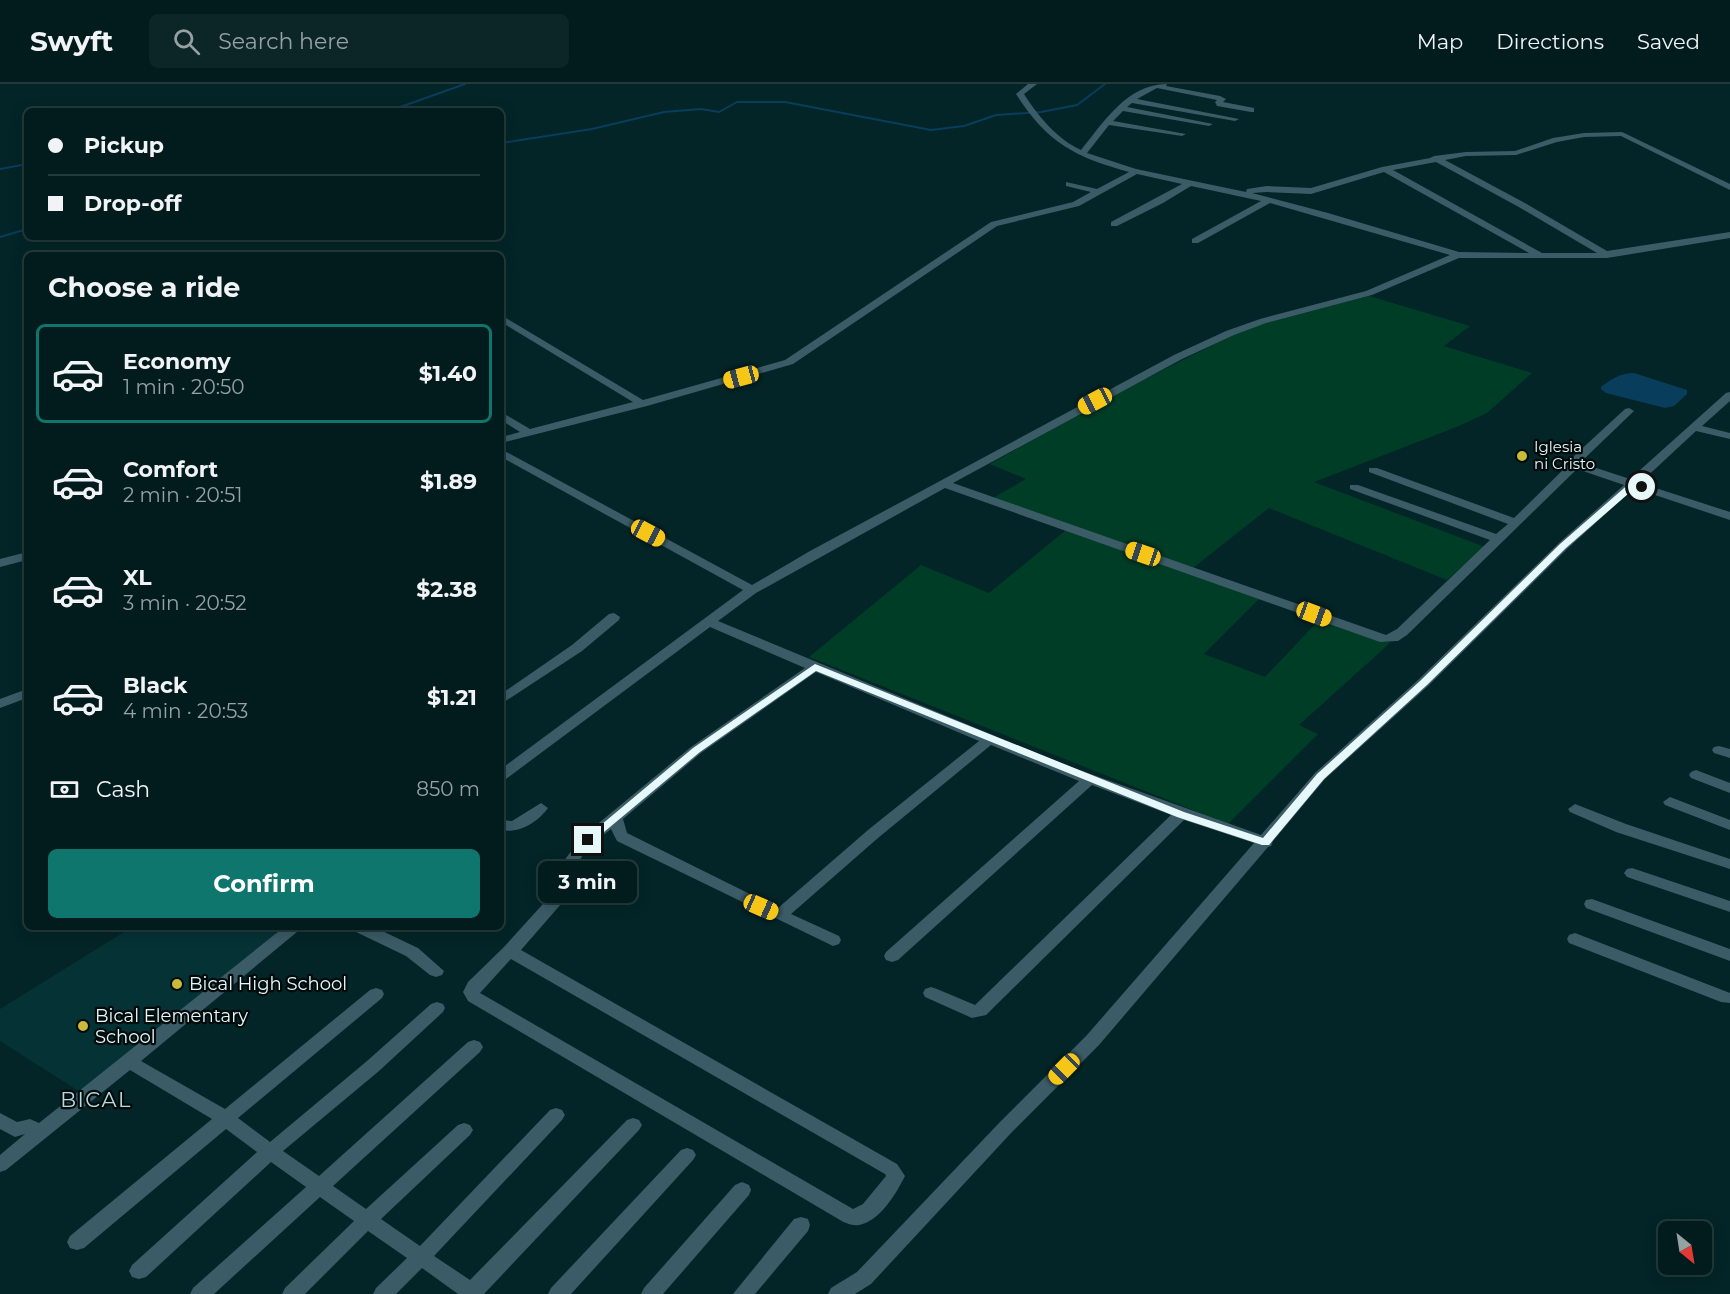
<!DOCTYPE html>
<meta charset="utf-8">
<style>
body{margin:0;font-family:Montserrat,sans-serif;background:#0c2526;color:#f1f3f6;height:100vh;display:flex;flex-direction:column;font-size:22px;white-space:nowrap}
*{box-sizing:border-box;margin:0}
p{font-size:20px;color:#96a1a4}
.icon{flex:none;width:33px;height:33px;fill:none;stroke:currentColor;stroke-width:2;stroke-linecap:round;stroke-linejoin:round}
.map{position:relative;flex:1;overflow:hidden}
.side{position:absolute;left:24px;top:168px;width:480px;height:678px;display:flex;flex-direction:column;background:#021c1d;border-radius:9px;box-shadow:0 3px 15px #0003,0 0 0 2px #233a3b}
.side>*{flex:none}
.guide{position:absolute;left:24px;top:24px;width:480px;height:132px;border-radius:9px;box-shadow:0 3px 15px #0003,0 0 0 2px #233a3b;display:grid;align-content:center;height:132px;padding:0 24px;background:#021c1d}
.needle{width:39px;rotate:150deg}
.buttons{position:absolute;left:1658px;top:1137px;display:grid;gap:12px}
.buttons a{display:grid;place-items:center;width:54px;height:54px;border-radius:9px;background:#021c1d;box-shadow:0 3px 15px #0003,0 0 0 2px #233a3b;font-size:30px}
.end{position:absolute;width:27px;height:27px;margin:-14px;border:8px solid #e6f8f9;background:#111;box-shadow:0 0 0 3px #111}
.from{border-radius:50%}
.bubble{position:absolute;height:42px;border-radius:9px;background:#021c1d;box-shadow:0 3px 15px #0003,0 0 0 2px #233a3b;font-size:20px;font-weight:700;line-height:42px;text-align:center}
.car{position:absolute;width:18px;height:36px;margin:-18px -9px;border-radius:8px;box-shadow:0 0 4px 2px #0007;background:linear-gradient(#f5c518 24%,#345 0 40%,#f5c518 0 76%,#345 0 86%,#f5c518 0)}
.guide b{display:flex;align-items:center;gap:21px;height:57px;font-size:22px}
.guide b+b{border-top:2px solid #233a3b}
.guide i{width:15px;height:15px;background:#f1f3f6}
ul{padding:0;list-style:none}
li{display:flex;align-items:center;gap:18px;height:99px;margin:0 12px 9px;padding:0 12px;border:3px solid transparent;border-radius:9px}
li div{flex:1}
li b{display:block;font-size:22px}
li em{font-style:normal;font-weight:700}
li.active{border-color:#0f766e}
li>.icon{width:54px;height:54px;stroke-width:1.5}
h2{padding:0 24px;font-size:27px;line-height:72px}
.pay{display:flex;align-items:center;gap:15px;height:66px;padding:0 24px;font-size:22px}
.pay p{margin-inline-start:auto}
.primary-button{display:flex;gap:12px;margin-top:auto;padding:12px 24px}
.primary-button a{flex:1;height:69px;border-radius:9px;background:#0f766e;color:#fff;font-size:24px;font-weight:700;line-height:69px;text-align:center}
header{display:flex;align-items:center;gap:36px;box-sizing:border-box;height:84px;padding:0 30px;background:#021c1d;border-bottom:2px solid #233a3b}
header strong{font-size:28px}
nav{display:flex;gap:33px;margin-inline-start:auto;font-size:21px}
.search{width:420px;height:54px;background:#0c2526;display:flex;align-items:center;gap:15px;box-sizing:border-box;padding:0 21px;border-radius:9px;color:#96a1a4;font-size:22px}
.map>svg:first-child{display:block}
.built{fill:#053235}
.green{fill:#003d27}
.water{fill:#093d5c}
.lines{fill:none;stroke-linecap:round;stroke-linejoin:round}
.stream{stroke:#093d5c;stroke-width:2}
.minor{fill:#3b5b66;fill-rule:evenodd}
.route{fill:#e6f8f9}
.poi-dot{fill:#caba3a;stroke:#020b0c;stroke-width:2}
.labels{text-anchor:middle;stroke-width:4.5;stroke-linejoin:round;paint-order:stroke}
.poi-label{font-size:15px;fill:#e6f8f9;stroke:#020b0c;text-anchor:start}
.near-poi-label{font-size:18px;fill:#e6f8f9;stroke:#020b0c;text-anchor:start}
.near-quarter-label{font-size:21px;letter-spacing:1.5px;fill:#b8dcde;stroke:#020b0c}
</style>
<header>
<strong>Swyft</strong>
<div class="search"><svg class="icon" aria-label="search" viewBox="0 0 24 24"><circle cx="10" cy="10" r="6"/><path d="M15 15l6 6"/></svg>Search here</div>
<nav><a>Map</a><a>Directions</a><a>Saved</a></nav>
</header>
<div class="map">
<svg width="1730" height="1210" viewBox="0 0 1730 1210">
<rect width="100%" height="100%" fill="#032527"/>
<path class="built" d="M132,843H265L281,852L80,1008L0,957V925Z"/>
<g class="green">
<path d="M1369,212L1470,242L1444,262L1532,289L1487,329L1459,342L1314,398L1485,463L1447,496L1269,424L1193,484L993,414L1026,395L990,380L1117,309L1235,250L1257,241Z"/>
<path d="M1066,446L1260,514L1204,570L1265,593L1320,535L1390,559L1299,641L1318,650L1228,740L809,573L921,481L989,509Z"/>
</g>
<path class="water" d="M1634,289L1687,306V310L1674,322L1665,324L1606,309L1601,305V303C1611,295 1621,289 1634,289Z"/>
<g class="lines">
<g class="stream">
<path d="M389,27L465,0"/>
<path d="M501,59L592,45L664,28L701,25L719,28L737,18H785L931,46L964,42L996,31L1041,28L1077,21L1105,0"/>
<path d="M0,85L27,80"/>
<path d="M0,153L27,145"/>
</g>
<g class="minor">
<path d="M1028,0H1037L1024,10C1038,32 1057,55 1081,66C1103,39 1127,0 1167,0L1166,2L1220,12L1226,15L1223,18L1254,24V28H1251L1217,22L1215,18L1217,16L1157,4L1137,15L1239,35L1235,37L1132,19L1127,23L1213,40L1209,42L1123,27L1113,37L1186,50L1182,52L1109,41L1087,69L1136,85L1246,108L1247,105L1267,102L1311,104L1382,83L1430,74L1434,72L1466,68L1515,67L1553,54L1584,49L1622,48L1730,100V106L1621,52L1584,53L1557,58L1516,71L1466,72L1445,76L1523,118L1607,167L1730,148V154L1607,174H1459L1372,211L1266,239L1234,251L1182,275L953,399L1386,551L1397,545L1490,456L1350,405V401H1358L1496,450L1508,440L1369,388V384H1377L1514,434L1570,379L1575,371L1625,325L1629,324L1634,327L1584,375L1581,379L1630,395L1726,309L1730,308V317L1702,342L1730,349V355L1696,347L1640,399L1730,428V436L1634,404L1567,465L1428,602L1325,695L1273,757L1271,762L1268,763L1099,961L1012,1048L871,1200L855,1210H828L831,1204L857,1188L1000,1038L1087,951L1254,759L1184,736L986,931L972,934L925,913L923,909L925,905L931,903L937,905L975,921L1171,731L1092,701L898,876L892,878L886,876L884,872L886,868L1079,697L991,661L878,754L791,830L839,852L841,856L839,860L833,862L617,757L611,745C600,754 582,766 579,780C576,788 580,796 575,804L521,866L897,1080L905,1092C896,1110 880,1137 859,1141C852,1142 845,1139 840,1136L468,917L463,908L468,898L504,863L562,799L563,778L583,752L691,663L805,584L710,543L506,695L501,697V685L743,506L501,373V365L752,501L810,467L1174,271L1226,247L1260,235L1366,207L1450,171L1270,119L1198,159H1192V155L1261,117L1191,102L1163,119L1117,142H1111V138L1182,100L1137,90L1079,122L997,142L793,280L647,322L501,359V353L520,348L501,336V328L530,345L633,318L501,238V231L643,316L785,276L991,138L1073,118L1091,108L1066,102V98L1097,105L1129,88C1075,73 1047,59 1016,10ZM1436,78L1517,122L1597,169H1542L1393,86ZM1384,88L1529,169L1459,168L1328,129L1252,109L1267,108L1311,110ZM1577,385L1624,401L1559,459L1418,596L1315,689L1261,751L1060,679L718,537L756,509L945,404L1380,558L1398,557L1407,551ZM816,588L979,657L868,746L778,824L627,749L623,735L701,669ZM511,875L885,1090L886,1092L863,1120L853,1125L480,909Z"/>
<path d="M27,468V476L0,483V475Z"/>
<path d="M614,529L620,533L619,536L582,567L501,620V610L572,561L609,530Z"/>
<path d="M27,605V614L0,624V615Z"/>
<path d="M1719,662L1730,665V674L1714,669L1712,666L1714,663Z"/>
<path d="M1696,686L1730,699V709L1691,694L1689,691L1691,688Z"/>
<path d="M1670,713L1730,736V746L1665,721L1663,718Z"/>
<path d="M541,719L548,724C538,738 519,750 501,746V736L512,737Z"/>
<path d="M1575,720L1626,740L1730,775V785L1616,748L1570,728L1568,725Z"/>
<path d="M1632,784L1730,817V828L1627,793L1624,789L1627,785Z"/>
<path d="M1592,815L1730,865V877L1586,824L1584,820L1586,816Z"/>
<path d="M284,843H303L141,977L225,1025L370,906L376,904L382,906L384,910L382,914L238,1034L270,1058L367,977L431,920L437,918L443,920L445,924L443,928L379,987L283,1067L319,1092L468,958L474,956L480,958L483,963L480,968L333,1102L366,1125L458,1041L464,1039L470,1041L473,1046L470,1051L381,1135L420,1162L550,1026L556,1024L562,1026L565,1031L562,1036L434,1172L470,1196L627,1036L633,1034L639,1036L642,1041L639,1046L484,1210H458L422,1184L396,1210H373L376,1204L407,1174L368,1147L305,1210H282L285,1204L354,1137L320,1113L214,1210H190L193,1204L306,1103L271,1078L146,1193L139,1195L132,1193L129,1187L132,1181L257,1068L226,1045L84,1164L77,1166L70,1164L67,1158L70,1152L212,1035L130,986L6,1086L0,1088V1071L25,1050L15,1053L0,1045V1029L17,1038L30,1035L39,1039Z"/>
<path d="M352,843H374L418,864L444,887L442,891L436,893L430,891L406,872L354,847Z"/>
<path d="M1575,849L1730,909V919L1721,918L1569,859L1567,855L1569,851Z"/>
<path d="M687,1064L693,1066L696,1071L693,1076L571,1210H548L551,1204L681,1066Z"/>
<path d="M742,1098L749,1101L751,1106L749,1111L663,1210H641L644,1204L735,1101Z"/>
<path d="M801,1133L808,1135L810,1141L808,1147L755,1210H733L794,1135Z"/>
</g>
</g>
<path class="route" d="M1631,398L1647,403L1642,406L1636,403L1566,464L1427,601L1324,695L1269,761H1262L1177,733L816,587L700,668L592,758H584L583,756L693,664L815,580L1184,728L1263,754L1317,690L1420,597L1560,460Z"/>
<g class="poi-dot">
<circle cx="1522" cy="372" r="6"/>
<circle cx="177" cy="900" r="6"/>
<circle cx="83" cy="942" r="6"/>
</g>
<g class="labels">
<g class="poi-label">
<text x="1534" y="368">Iglesia<tspan x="1534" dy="17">ni Cristo</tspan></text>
</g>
<g class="near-poi-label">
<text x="189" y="906">Bical High School</text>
<text x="95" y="938">Bical Elementary<tspan x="95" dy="21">School</tspan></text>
</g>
<g class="near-quarter-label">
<text x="96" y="1023">BICAL</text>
</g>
</g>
</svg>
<div class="buttons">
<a><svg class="needle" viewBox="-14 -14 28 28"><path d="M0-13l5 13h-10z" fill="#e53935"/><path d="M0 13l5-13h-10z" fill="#96a1a4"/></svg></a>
</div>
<i class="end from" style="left:1642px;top:403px"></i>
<i class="end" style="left:588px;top:756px"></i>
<div class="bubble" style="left:538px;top:777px;width:99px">3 min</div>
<i class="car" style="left:741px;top:293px;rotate:255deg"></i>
<i class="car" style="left:1095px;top:317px;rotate:242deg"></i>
<i class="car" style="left:648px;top:449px;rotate:118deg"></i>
<i class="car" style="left:1143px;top:470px;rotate:289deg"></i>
<i class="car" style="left:1314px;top:530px;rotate:110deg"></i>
<i class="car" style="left:761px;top:823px;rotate:114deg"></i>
<i class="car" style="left:1064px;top:985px;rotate:225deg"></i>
<div class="guide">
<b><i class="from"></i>Pickup</b>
<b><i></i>Drop-off</b>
</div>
<section class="side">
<h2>Choose a ride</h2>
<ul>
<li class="active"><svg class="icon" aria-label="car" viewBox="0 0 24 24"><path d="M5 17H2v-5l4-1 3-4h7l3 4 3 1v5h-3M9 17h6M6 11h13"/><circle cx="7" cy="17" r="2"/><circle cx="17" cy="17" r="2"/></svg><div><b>Economy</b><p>1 min · 20:50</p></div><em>$1.40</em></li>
<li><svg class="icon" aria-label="car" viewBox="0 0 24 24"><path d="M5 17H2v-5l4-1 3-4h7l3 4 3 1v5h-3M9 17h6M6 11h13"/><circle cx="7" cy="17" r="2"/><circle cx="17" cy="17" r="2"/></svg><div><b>Comfort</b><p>2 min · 20:51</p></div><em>$1.89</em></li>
<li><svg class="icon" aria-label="car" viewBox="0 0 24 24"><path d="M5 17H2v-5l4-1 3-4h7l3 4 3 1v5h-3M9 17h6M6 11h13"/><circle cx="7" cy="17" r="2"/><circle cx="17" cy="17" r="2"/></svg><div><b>XL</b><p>3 min · 20:52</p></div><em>$2.38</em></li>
<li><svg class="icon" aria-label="car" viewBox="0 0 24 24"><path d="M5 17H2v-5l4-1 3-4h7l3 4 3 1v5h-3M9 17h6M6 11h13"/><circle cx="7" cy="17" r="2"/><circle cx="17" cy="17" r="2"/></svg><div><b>Black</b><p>4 min · 20:53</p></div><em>$1.21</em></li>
</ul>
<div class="pay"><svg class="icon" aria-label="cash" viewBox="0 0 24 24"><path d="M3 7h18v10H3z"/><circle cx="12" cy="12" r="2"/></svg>Cash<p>850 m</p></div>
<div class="primary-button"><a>Confirm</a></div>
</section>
</div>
